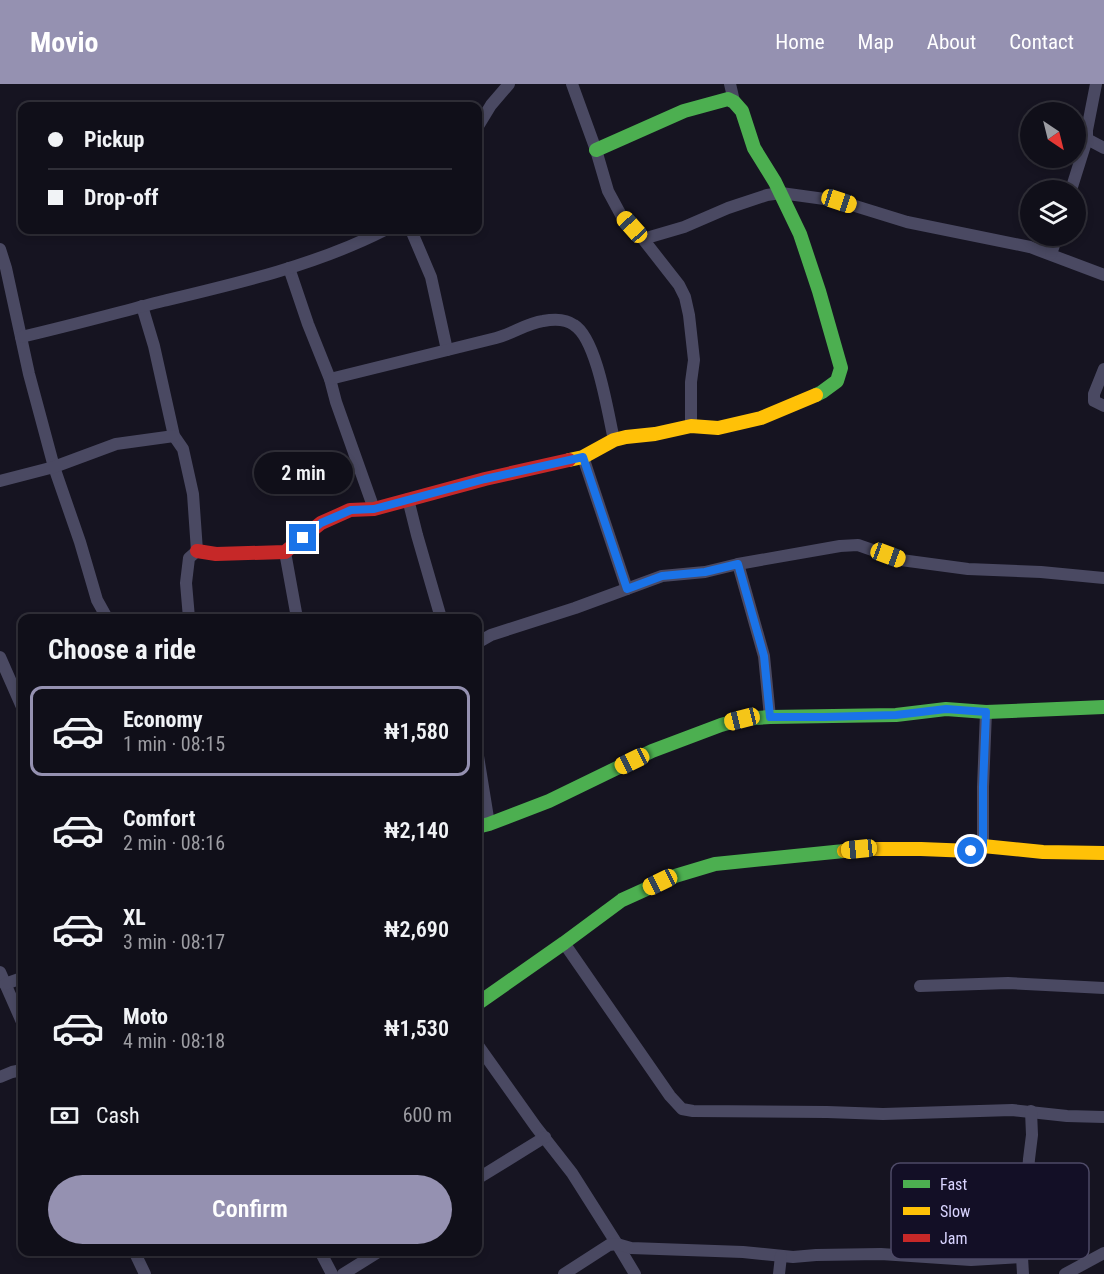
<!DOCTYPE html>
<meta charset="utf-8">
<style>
body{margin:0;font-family:"Roboto Condensed",sans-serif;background:#1e1d26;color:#f1f3f6;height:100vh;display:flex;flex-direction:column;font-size:22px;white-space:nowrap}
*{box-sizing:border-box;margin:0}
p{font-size:20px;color:#9c9ca2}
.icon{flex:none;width:33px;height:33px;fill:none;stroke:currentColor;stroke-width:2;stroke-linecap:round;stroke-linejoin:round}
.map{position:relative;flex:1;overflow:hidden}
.sheet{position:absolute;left:18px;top:530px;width:464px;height:642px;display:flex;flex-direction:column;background:#100f19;border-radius:12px;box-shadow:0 3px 9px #0003,0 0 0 2px #302f38}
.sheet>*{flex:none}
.top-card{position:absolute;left:18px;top:18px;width:464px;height:132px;border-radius:12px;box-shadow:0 3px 9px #0003,0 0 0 2px #302f38;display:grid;align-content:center;height:132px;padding:0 30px;background:#100f19}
.needle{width:39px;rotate:145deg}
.controls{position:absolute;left:1020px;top:18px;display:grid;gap:12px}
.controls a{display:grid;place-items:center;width:66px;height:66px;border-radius:50%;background:#100f19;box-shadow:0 3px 9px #0003,0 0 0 2px #302f38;font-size:30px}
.end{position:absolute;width:27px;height:27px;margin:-14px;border:8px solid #1a73e8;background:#fff;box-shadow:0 0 0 3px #fff}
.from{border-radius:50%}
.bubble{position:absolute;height:42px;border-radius:21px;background:#100f19;box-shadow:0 3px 9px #0003,0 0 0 2px #302f38;font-size:20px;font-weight:600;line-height:42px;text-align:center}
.car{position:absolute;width:18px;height:36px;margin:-18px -9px;border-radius:8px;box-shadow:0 0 4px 2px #0007;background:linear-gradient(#f5c518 24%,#345 0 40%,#f5c518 0 76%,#345 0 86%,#f5c518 0)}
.top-card b{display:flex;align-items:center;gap:21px;height:57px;font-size:22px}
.top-card b+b{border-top:2px solid #302f38}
.top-card i{width:15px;height:15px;background:#f1f3f6}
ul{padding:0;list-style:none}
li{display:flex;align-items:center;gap:18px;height:90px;margin:0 12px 9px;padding:0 18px;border:3px solid transparent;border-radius:12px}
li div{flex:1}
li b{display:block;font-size:22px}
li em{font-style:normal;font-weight:600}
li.active{border-color:#9591b1}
li>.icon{width:54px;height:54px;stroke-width:1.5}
h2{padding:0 30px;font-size:27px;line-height:72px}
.pay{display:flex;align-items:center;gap:15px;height:66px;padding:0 30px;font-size:22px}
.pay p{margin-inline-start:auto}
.cta{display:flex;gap:12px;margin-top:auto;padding:12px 30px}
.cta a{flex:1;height:69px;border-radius:36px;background:#9591b1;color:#fff;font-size:24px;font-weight:600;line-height:69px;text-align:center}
header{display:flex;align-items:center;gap:36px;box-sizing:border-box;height:84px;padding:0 30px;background:#9591b1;color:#fff}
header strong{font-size:28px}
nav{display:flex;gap:33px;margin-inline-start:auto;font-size:21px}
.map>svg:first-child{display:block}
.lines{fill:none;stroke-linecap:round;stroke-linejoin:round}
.street{stroke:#4a4962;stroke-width:12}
.fast{stroke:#4caf50;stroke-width:14}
.slow{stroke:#ffc107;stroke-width:14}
.jam{stroke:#c62828;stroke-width:14}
.route{stroke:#1a73e8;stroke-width:8}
.key{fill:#130f26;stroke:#4e4a67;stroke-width:1.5}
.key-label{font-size:16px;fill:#d9d4ff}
</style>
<header>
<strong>Movio</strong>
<nav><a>Home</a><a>Map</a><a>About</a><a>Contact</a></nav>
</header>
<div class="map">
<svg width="1104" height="1190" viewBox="0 0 1104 1190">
<rect width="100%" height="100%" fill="#161421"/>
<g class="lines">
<g class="street">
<path d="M572,0L596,66L608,107L621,131L643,155L679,201L685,213L689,231L694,276L691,298V342"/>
<path d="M730,0L734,17"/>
<path d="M1096,0L1087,46V55L1104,64"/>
<path d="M477,44L491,21L509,0"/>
<path d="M1071,106L1087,55"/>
<path d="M411,146L431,193L447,266"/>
<path d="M643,155L684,143L728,124L767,111L781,109L839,117L907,138L1030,163L1104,191"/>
<path d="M0,165L6,184L29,290L54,383L80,458L97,516L107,534"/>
<path d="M1051,170L1057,152"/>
<path d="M289,184L308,240L330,295L336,318L374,425"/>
<path d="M142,222L154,262L174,352L183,365L193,410L197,467L189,474L186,499L189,534"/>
<path d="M21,253C69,242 116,229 163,217C239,199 316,181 385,146"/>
<path d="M1104,285L1094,310V317L1104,322"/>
<path d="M330,295C385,281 441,268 496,254C512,250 527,239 543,237C553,235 566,235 574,241C597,255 608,330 614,356"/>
<path d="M583,373L627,505"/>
<path d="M0,397L54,383L116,360L174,352"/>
<path d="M408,415L417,451L441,534"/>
<path d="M285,468L297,534"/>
<path d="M738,480L764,572L770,633"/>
<path d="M477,559L491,551L575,524L662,492L705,488L738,480L840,462L858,461L901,476L968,485L1041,488L1104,494"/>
<path d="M0,573L22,623"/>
<path d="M477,666L489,740"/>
<path d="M983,762V703L986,628"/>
<path d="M564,859L670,1012L682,1025L693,1027L827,1028L883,1030L1012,1026L1067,1032L1104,1033"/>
<path d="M0,888L22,938"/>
<path d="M5,900L22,894"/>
<path d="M920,902L1008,899L1104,904"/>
<path d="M477,960L536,1043L572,1089L617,1160L635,1190"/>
<path d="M0,993L12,988L22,986"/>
<path d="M477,1095L545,1053"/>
<path d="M134,1167L145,1190"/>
<path d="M320,1167L332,1190"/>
<path d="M343,1190L380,1167"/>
<path d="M564,1190L609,1161L617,1160L631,1164L743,1168L793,1173L816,1171L881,1170L971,1176L1022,1173"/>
<path d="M779,1190L781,1172"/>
<path d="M1023,1190L1022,1173L1026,1150V1115L1029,1075L1032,1051L1031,1027"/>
<path d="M1065,1190L1104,1169"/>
</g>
<g class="fast">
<path d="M596,66L684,27L728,15L734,18L742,27L754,64L775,98L800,150L819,207L841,284L837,297L822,308L816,311"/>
<path d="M477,743L489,740L549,717L652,667L721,641L742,635L770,633L896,631L946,625L986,628L1104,623"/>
<path d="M477,920L564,859L622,816L675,792L715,780L844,767"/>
</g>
<g class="slow">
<path d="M569,376L583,373L614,356L626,353L655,350L691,342L718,344L761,334L816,311"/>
<path d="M844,767L859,765H921L971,767L983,762L1043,768L1104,769"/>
</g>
<path class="jam" d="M197,467L216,470L285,468L321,439L350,426L374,425L485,395L569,376"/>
</g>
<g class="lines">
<path class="route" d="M303,454L321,439L351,426L374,425L485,395L583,373L627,505L662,492L705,488L738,480L764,572L770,633H824L896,631L946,625L986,628L983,703V762L971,767"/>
</g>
<rect x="891" y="1079" width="198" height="96" rx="9" class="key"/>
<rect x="903" y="1096" width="27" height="8" fill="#4caf50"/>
<rect x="903" y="1123" width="27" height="8" fill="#ffc107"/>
<rect x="903" y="1150" width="27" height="8" fill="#c62828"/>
<g class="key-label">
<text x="940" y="1106">Fast</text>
<text x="940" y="1133">Slow</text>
<text x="940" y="1160">Jam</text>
</g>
</svg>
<div class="controls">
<a><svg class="needle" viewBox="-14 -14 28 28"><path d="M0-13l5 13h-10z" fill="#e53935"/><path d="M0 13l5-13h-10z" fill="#9c9ca2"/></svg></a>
<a><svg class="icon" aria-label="layers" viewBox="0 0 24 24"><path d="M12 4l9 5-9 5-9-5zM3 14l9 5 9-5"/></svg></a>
</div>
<i class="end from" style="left:971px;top:767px"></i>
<i class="end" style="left:303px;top:454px"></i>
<div class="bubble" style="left:254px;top:368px;width:99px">2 min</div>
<i class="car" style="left:839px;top:117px;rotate:108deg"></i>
<i class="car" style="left:632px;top:143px;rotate:318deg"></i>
<i class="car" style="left:888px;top:471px;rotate:110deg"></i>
<i class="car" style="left:742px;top:635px;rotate:256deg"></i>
<i class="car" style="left:632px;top:677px;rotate:244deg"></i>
<i class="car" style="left:859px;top:765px;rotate:264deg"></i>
<i class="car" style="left:660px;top:798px;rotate:244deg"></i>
<div class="top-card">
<b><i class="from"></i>Pickup</b>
<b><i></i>Drop-off</b>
</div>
<section class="sheet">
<h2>Choose a ride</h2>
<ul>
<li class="active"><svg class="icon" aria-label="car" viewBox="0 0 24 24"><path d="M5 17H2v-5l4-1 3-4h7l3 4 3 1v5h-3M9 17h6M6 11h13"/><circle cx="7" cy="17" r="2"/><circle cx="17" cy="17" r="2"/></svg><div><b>Economy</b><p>1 min · 08:15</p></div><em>₦1,580</em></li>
<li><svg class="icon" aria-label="car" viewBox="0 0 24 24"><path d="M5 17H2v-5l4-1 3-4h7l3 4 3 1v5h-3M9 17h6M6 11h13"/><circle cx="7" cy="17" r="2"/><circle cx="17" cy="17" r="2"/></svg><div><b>Comfort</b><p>2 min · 08:16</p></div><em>₦2,140</em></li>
<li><svg class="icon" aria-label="car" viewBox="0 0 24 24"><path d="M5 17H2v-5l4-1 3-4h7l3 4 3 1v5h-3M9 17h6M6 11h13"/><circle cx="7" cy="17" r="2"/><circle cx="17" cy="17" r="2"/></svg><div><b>XL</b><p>3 min · 08:17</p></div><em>₦2,690</em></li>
<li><svg class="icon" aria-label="car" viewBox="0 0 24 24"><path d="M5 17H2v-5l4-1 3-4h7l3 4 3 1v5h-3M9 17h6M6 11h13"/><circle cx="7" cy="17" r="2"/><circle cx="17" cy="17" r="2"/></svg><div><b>Moto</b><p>4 min · 08:18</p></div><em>₦1,530</em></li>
</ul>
<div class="pay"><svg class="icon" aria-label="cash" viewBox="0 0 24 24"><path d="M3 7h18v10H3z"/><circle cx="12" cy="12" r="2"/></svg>Cash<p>600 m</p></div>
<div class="cta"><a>Confirm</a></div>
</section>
</div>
